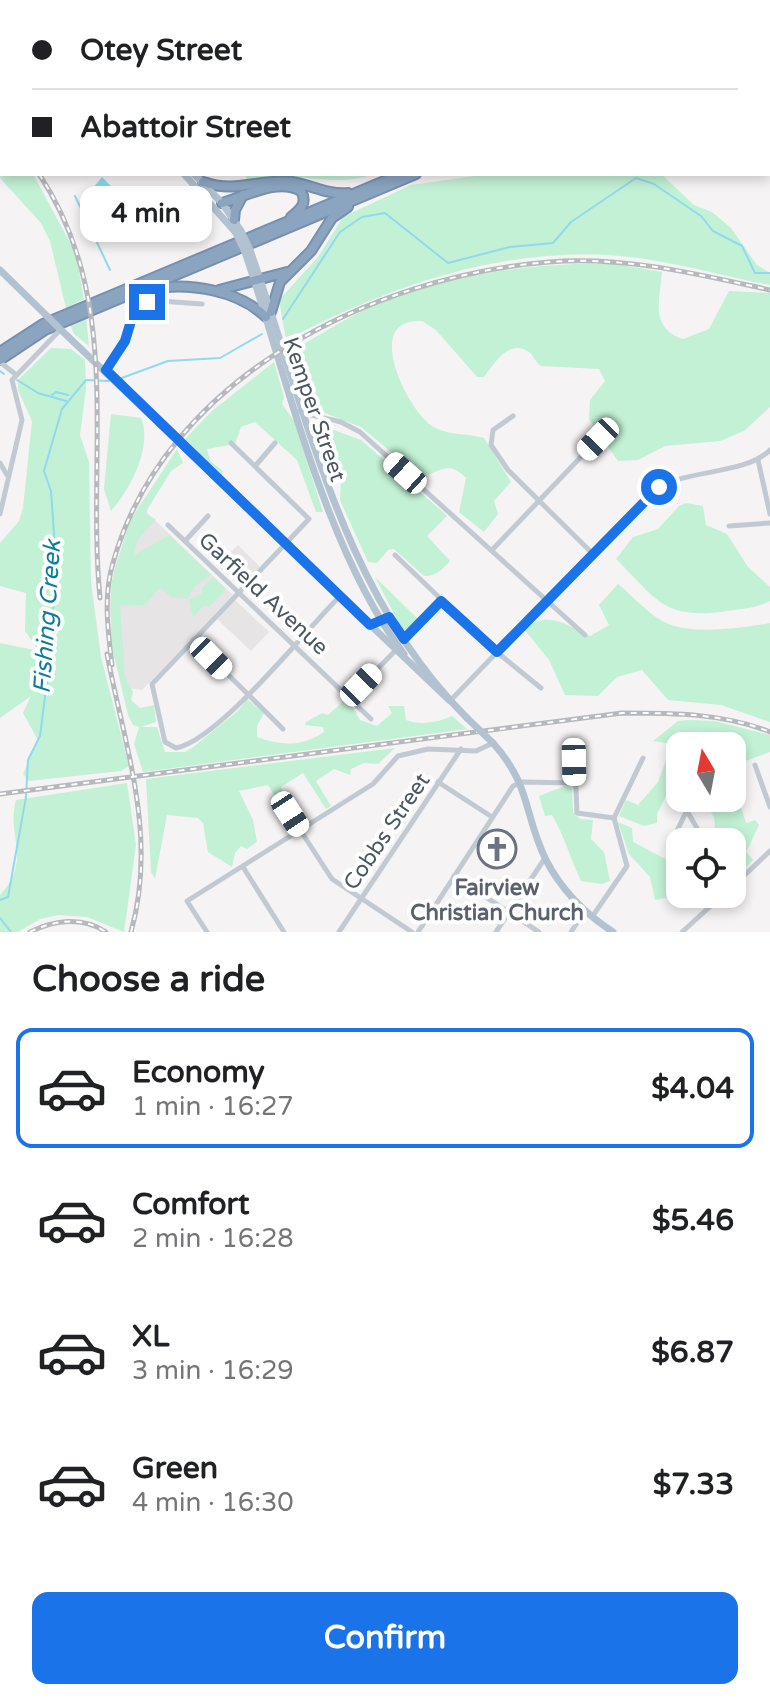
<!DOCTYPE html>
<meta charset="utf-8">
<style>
body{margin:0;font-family:"Varela Round",sans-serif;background:#f6f6f6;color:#202124;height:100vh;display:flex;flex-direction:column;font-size:30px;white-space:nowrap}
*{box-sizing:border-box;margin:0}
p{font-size:26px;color:#757577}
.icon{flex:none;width:44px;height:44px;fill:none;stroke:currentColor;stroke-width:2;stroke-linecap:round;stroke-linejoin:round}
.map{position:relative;height:932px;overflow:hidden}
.drawer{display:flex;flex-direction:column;background:#fff;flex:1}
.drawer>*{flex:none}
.hud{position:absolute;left:0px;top:0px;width:770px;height:176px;box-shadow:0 4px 12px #0003;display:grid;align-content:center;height:176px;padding:0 32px;background:#fff}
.needle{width:52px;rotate:350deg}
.tools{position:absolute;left:666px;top:732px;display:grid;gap:16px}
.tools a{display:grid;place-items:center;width:80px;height:80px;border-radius:16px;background:#fff;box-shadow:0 4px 12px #0003;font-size:40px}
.end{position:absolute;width:36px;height:36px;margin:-18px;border:10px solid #1a73e8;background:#fff;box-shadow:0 0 0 4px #fff}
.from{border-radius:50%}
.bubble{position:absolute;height:56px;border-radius:16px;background:#fff;box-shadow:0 4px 12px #0003;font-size:26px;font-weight:700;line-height:56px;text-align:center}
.car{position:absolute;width:24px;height:48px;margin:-24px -12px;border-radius:10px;box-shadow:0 0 6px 2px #0007;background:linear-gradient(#fff 24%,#345 0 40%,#fff 0 76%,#345 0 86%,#fff 0)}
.hud b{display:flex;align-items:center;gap:28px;height:76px;font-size:30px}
.hud b+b{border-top:2px solid #e0e0e0}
.hud i{width:20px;height:20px;background:#202124}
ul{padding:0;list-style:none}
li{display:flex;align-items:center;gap:24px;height:120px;margin:0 16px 12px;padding:0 16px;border:4px solid transparent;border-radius:16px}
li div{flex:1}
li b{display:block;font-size:30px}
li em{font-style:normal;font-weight:700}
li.active{border-color:#1a73e8}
li>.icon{width:72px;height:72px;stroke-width:1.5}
h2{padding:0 32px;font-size:36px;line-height:96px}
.primary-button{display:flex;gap:16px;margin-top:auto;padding:16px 32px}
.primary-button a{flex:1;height:92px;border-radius:16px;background:#1a73e8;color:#fff;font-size:32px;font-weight:700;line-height:92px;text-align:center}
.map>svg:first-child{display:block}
.education{fill:#e6e4e5}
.green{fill:#c3f1d5}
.water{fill:#90daee}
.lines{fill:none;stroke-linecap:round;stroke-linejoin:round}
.stream{stroke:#90daee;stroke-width:2}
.highway-casing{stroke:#7690ad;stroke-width:12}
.minor{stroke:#c1cad2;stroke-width:5}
.major{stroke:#b3c2d1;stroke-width:7}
.highway{stroke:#8ba5c1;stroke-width:8}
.rail-casing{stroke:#b5b8bd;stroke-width:5}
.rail{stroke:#fff;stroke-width:2;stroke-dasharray:6;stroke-linecap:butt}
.major-bridge{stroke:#b3c2d1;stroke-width:7}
.route{stroke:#1a73e8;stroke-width:10}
.labels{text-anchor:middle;stroke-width:8;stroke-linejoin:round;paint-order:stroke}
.street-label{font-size:22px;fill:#4a5661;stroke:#fff}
.worship-label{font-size:22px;font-weight:bold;fill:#5b616d;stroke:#fff}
.water-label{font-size:24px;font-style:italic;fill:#0c7c9b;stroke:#fff}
</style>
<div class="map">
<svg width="770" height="932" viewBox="0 0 770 932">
<rect width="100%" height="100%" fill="#f5f3f3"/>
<g class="education">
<path d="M139,505L233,595L142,690L122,687L109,607L115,566Z"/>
<path d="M238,545L260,567L240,587L217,565Z"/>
<path d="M235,600L269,632L251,651L217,619Z"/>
</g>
<g class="green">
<path d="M0,130L2,174H33L76,254L84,299L66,308L50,241L41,223L0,178Z"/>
<path d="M246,174H375C343,185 318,178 285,176C272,175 259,180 246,180Z"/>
<path d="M489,174H661L694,205L712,212L731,228L757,265L770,273V285C716,275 663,258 607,255C491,250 388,287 286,340L279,300L318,257L343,217L411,185Z"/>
<path d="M616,264L662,272C660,299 649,328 683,339L709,329L729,291L770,293V407L744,431L720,441L665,446L638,460L618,461L589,419L590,400L605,381L599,369L541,366C535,362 534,356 529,352C508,338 494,364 484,377H477L436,330L422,321C364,318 404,400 425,420C441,437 463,432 484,438L511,482L494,501L498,514L484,532L459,512L466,478C449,460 442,471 421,477L361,427L309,407L290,352C320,335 350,315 382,302C454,273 539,262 616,264Z"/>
<path d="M86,317L89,346L74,334L69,322Z"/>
<path d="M51,348L71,349L85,360L86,388L80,435L89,462L91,582L101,657L129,766L121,771L29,781L23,774L38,740L23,713L31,696L0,718V643L39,651L25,631L26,593L0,586V543L19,521L23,508L32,421L18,390V380Z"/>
<path d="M274,362L284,397L282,404L294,421L323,512H316L297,460L255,422L241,427L235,444L207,449L210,461L223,471L221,476L185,439L213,410Z"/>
<path d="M111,414L141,418C153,446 130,490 111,511L104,489Z"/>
<path d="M312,422L361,440L445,514L447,516L427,536L450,561C443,569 435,577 424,576L394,549L388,550L377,563L368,562L340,500L341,480L326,463Z"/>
<path d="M177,449L183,463L171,471L147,510L146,515L156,519L137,541L133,556L169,535L211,575L194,587L187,599L172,597L160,588L144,605L120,606L125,677L133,692L131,700L140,708L154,705L156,722L141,727H157L165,752H185L192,748L238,711L247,699L264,713L257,726V737C281,746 302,747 324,732L323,727L305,725L306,722L322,713L328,715L347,698L360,720L377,726L392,713L388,706H404L406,720C420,726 439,722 452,716L467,729L143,772L134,744L139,727L133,725L128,715L111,643V584L129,522Z"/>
<path d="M686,503L703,506L706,525L727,534L748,567L770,587V601C755,609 739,609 721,612C662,619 655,597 616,559L633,537L658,529L679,506Z"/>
<path d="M213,577L226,589L209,607L203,606L193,617L189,600L202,593V588Z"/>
<path d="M375,577L419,620L403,631Z"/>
<path d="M618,584C632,595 646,612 662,621C688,636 742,628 770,623V722L721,705L668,700L642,670L617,677L598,696L565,695L549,660L524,629C548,610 565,624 590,636L609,625L599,605Z"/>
<path d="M690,720L715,721L770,735V752L743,762L733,782L746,823L755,820L759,825L746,852L753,860L746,867L732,855V842H726L727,835L715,829L714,817L702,798H732V746H680V789L671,786L657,814V823L644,826L619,816L626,800L638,805L658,782L672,744L653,741L678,721Z"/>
<path d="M395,748L378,764L364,763L351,769L350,775L334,769L316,781L331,806L326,809L303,773L281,787L285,795L276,798L268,785L239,791L253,820L257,842L247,849L241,846L235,853L232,867L208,852L203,823L198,818L167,815L155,879L151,872L146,779Z"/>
<path d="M127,783L136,845L124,932L87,917L58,915L40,919L18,932H0V895C33,861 6,835 16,800Z"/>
<path d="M565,786L572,788L573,812L580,819L593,820L591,839L604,852L610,881L602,884L581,881C571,860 564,835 552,815L545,816L539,796Z"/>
<path d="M618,822L632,828L633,842L675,864L680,894H698L705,904L699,906L675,896L655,900L650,877L629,854Z"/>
</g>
<path class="water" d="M102,177L137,213L129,225L117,224L93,188Z"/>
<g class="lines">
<g class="stream">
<path d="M75,196L110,270"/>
<path d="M97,242L117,224"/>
<path d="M283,319L340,232L362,217L385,213L448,263L510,247L553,243L571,222L636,178L654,184L701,216L713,231L742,246L755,273H770"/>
<path d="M0,371L4,374"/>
<path d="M119,379L168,361L220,358L262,334"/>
<path d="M17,380L38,393L66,401"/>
<path d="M52,395L56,392L68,395"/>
<path d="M0,900L8,897L26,797L28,760L40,736L50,658L56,562L51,491L44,471L62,409L86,380L109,381"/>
<path d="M0,918L11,932"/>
</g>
<g class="highway-casing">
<g id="highway">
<path d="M707,0L711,2"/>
<path d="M691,2V0"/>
<path d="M732,2L736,0"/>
<path d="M745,2L746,0"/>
<path d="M753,2L754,0"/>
<path d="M768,6H770"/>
<path d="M203,182C238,194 259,178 292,182C312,185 327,195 348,193"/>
<path d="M222,203C245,197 277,177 301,191C308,203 300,210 291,217"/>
<path d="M234,220L235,210L243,195"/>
<path d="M151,289C189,282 238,290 266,317"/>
<path d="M219,290L287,272"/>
<path d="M271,312L280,282L311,251L332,218L348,207"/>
<path d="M0,352L43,324L401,174"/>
<path d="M0,360L45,330L416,174"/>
</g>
</g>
<g class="minor">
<path d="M109,0L111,2"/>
<path d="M207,0L209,2"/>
<path d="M304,0L306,2"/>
<path d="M400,0L402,2"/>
<path d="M628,0L629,2"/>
<path d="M57,2L59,0"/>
<path d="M165,2L167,0"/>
<path d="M271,2L273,0"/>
<path d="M379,2L381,0"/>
<path d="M595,2H604"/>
<path d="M768,56L770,53"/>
<path d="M768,150H770"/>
<path d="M0,362L15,374"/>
<path d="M106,370L125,341L137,307L160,301L202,304"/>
<path d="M295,411L341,422L360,432L585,635"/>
<path d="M513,416L493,430L491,445L508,470L592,553"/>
<path d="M231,443L309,519L152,684L165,742L176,748C219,740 306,630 340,596"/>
<path d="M758,460L770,514"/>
<path d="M0,463L7,475"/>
<path d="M256,465L275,443"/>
<path d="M0,514L22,420L12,380L61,329"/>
<path d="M168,525L371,719"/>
<path d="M729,526L770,523"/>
<path d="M185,541L208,516"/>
<path d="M492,550L598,439"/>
<path d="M395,555L493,649L541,688"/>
<path d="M404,639L441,601"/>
<path d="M193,640L283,729"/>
<path d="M350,697L395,651"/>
<path d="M450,701L652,491C686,468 743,476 770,450"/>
<path d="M574,741L577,813L614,818"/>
<path d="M755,765L770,807"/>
<path d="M438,782L492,817"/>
<path d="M280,799L332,879L412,932"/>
<path d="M687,811L705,842"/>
<path d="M682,842L675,835L687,810"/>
<path d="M243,867L284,932"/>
<path d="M454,876L539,932"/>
<path d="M732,887L770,851"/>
<path d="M592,917L627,866L614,818L643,758"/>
<path d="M207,932L187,901L373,784L398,756L428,749L476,751L493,743"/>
<path d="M339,932L461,749"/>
<path d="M418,932L513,786L522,782L574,783"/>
<path d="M496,932L545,858"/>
<path d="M571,932L584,912"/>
<path d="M682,932L724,894"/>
</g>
<g class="major">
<path d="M12,0L14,2"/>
<path d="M184,174L236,233"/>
<path d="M194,174L222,203L241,231"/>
<path d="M250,250C307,411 341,593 467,718"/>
<path d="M245,252C288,379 324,548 404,654"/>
<path d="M0,270L48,317"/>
<path d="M59,328L449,700"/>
<path d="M493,743C532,787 523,813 546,860C562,891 584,913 613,932"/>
</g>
<use href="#highway" class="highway"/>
<g class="rail-casing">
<g id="rail">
<path d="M0,118L2,121"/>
<path d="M39,174C125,303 86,453 100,598"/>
<path d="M107,654C125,748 158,836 131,932"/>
<path d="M112,665C108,631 103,596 113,563C164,379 372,276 549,262C625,256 697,274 770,290"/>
<path d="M0,794L622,713C672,713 723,713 770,732"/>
<path d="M30,932C54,920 82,916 106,932"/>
</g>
</g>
<use href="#rail" class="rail"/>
<g class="major-bridge">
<path d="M241,231L250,250"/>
<path d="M236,233L245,252"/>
<path d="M48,317L59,328"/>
<path d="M467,718L493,743"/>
</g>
</g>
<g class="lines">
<path class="route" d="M147,302L134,311L125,341L106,370L370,625L389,617L404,639L441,601L497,652L659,487"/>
</g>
<defs>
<g id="church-ring" transform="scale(2)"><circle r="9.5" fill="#fff" stroke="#6b7280" stroke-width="1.5"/><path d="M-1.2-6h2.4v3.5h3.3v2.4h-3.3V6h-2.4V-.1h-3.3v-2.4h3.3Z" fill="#6b7280"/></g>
</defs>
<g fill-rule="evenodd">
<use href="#church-ring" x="497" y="849"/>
</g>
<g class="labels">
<g class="street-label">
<text transform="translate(315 409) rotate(71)" y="8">Kemper Street</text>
<text transform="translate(264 593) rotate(43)" y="8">Garfield Avenue</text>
<text transform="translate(386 831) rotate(-56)" y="8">Cobbs Street</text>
</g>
<g class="worship-label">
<text x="497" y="895">Fairview<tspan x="497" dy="25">Christian Church</tspan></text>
</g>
<g class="water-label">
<text transform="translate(47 617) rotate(-86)" y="8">Fishing Creek</text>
</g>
</g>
</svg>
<div class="tools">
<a><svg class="needle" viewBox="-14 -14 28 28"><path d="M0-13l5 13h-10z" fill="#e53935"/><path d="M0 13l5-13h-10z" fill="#757577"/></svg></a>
<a><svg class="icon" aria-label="locate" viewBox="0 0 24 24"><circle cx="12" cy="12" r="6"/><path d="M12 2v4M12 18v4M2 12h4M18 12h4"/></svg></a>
</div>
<i class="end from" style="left:659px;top:487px"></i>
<i class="end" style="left:147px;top:302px"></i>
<div class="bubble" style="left:80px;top:186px;width:132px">4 min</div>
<i class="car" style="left:598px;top:439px;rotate:224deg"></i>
<i class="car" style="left:405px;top:473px;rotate:312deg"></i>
<i class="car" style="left:211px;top:658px;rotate:135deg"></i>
<i class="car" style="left:361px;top:685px;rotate:44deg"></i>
<i class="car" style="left:574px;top:762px;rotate:179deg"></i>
<i class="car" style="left:290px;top:814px;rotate:147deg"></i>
<div class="hud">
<b><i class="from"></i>Otey Street</b>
<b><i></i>Abattoir Street</b>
</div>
</div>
<section class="drawer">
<h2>Choose a ride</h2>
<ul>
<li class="active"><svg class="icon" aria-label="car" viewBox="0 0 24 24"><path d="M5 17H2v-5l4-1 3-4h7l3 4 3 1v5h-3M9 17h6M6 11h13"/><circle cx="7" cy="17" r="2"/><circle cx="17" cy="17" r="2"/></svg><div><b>Economy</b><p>1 min · 16:27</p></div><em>$4.04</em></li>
<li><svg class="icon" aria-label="car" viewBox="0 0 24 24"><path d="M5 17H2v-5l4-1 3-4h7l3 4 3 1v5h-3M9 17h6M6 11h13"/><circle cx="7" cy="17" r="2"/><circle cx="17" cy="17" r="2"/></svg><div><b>Comfort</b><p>2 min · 16:28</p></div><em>$5.46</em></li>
<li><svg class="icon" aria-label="car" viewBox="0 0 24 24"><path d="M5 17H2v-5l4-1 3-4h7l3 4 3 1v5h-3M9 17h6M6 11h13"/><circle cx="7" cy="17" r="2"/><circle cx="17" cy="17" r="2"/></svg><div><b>XL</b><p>3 min · 16:29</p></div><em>$6.87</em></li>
<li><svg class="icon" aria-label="car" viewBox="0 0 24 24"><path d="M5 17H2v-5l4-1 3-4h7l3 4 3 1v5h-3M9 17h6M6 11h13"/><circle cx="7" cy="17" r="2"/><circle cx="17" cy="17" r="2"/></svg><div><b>Green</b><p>4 min · 16:30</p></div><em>$7.33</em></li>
</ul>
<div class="primary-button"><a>Confirm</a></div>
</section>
